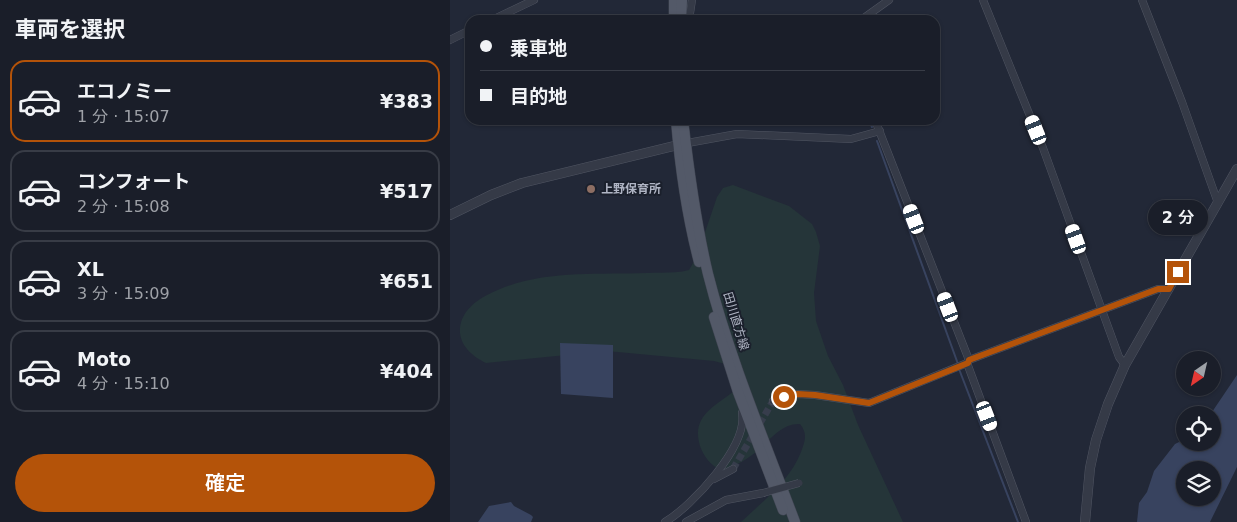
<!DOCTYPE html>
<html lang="ja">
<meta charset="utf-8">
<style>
body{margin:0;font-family:"DejaVu Sans","Noto Sans JP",sans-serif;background:#272b35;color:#f1f3f6;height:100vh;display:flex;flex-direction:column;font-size:19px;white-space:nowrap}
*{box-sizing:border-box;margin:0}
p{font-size:16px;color:#9fa2a8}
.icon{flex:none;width:28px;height:28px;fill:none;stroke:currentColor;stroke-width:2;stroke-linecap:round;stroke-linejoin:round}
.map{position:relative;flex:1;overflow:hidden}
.drawer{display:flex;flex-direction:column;background:#1a1e29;width:450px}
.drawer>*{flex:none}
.hud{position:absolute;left:15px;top:15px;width:475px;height:110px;border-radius:15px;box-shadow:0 1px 4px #0004,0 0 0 1px #383c46;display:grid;align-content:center;height:110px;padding:0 15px;background:#1a1e29}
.needle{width:32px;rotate:214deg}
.fabs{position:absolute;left:726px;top:351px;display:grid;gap:10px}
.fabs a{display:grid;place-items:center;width:45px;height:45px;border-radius:50%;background:#1a1e29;box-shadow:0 1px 4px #0004,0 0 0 1px #383c46;font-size:25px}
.end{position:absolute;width:22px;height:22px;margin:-11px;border:6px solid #b45309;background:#fff;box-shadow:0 0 0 2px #fff}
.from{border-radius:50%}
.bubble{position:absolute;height:35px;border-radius:18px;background:#1a1e29;box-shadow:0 1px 4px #0004,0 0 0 1px #383c46;font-size:16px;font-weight:600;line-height:35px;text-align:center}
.car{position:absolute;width:15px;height:30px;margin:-15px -8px;border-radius:6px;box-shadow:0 0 4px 1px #0007;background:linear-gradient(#fff 24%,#345 0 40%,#fff 0 76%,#345 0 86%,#fff 0)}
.hud b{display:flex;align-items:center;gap:18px;height:48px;font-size:19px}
.hud b+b{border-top:1px solid #383c46}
.hud i{width:12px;height:12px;background:#f1f3f6}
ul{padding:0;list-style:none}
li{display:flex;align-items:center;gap:15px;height:82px;margin:0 10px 8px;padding:0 5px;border:2px solid #383c46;border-radius:15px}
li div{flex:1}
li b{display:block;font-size:19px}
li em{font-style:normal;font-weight:600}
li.on{border-color:#b45309}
li>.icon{width:45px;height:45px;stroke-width:1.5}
h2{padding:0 15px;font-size:22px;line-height:60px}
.primary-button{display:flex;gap:10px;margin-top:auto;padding:10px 15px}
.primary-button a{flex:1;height:58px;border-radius:30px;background:#b45309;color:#fff;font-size:20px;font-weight:600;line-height:58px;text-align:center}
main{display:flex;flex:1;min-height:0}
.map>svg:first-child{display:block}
.green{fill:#253539}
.water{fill:#38435f;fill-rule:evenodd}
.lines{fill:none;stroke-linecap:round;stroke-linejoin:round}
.stream{stroke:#38435f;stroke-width:2}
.minor-tunnel{stroke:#373d4c;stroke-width:7;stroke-dasharray:7 3.5;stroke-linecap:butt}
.minor-casing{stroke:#505562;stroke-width:8}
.tertiary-casing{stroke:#505562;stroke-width:10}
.primary-casing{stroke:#3f4451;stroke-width:11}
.minor{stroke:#353a47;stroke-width:7}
.tertiary{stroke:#353a47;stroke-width:9}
.primary{stroke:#535968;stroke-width:10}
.minor-bridge-casing{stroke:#505562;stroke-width:8;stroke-linecap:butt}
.minor-bridge{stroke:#353a47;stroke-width:7}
.route{stroke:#b45309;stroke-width:6}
.education-dot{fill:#8d6e63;stroke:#1b202c;stroke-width:2}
.labels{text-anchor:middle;stroke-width:4;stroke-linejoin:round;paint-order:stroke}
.poi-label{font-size:12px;font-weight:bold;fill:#b0b5c4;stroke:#1b202c;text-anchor:start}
.street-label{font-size:12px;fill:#b0b5c4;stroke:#1b202c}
</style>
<main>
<section class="drawer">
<h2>車両を選択</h2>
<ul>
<li class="on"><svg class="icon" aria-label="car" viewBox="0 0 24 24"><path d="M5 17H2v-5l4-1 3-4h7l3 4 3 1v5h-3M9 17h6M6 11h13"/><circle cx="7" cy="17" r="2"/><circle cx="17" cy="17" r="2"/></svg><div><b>エコノミー</b><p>1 分 · 15:07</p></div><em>¥383</em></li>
<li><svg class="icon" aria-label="car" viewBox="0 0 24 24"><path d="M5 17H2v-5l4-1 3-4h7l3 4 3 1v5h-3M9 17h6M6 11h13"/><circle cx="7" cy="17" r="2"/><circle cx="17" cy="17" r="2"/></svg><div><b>コンフォート</b><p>2 分 · 15:08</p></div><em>¥517</em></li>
<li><svg class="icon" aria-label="car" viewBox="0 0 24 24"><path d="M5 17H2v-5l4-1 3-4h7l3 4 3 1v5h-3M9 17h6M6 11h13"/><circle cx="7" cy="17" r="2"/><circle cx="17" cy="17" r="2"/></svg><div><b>XL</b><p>3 分 · 15:09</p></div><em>¥651</em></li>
<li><svg class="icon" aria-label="car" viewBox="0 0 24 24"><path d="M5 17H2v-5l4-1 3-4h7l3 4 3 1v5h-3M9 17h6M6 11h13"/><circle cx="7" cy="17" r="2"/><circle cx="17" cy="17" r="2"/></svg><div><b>Moto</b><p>4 分 · 15:10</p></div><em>¥404</em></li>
</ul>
<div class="primary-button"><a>確定</a></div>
</section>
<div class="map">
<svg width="787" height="522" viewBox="0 0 787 522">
<rect width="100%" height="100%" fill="#222837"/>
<path class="green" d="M283,185L339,206L362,224L366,232L370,246L364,293L366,321L378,356L393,385L408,425L453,522H291C313,501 339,482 351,452C355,441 358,434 350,424C329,423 317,445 302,455C293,462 281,468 270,470C260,464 254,457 250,446C241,416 264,407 284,391L275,364L264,361L157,351L36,363C25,358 11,347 10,333C9,315 22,303 37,295C86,269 144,275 197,273C211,272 226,274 239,270L247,256L267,197L273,188Z"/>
<g class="water">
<path d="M369,120H402L403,123L393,126Z"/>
<path d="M110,343L163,345V398L111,394Z"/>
<path d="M787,375V467L760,522H687L689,503L697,492L704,471L725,444L735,439V442H762V415H760ZM735,470H762V498H735Z"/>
<path d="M61,502L64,506L81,515L83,517L81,522H28L39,506Z"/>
</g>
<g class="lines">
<g class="stream">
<path d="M419,120L422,127"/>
<path d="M427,141L508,364"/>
<path d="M509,369L568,522"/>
</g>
<path class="minor-tunnel" d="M283,469L323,401"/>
<g class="minor-casing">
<g id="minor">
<path d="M533,0L593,148L669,357L675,365"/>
<path d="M692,0L732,102L768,203"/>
<path d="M42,20L84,0"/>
<path d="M239,20L242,0"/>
<path d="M411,20L439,0"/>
<path d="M0,40L20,30"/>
<path d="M425,120L519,360"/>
<path d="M232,144L287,134L401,139L430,131"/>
<path d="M517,363L576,522"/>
<path d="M323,401L348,394L365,395L419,403L517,363L519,360L708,289H719"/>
<path d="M264,479L283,469"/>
<path d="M215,522C242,506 298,446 292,413"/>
<path d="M236,522L276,500L313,493"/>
</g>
</g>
<g class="tertiary-casing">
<g id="tertiary">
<path d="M0,215L41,195L72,183L228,145"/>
<path d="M635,522L640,468L646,440L658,404L675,365L787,169"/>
</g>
</g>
<g class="primary-casing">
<g id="primary">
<path d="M224,20V0"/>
<path d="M231,20L232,0"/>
<path d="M226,120C230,167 237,216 249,262"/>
<path d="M233,120C239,172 246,224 258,274C279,357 315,442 345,522"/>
<path d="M264,317L288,392L333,510"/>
</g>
</g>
<use href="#minor" class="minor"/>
<use href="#tertiary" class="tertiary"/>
<use href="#primary" class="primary"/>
<g class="minor-bridge-casing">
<path id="minor-bridge" d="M313,493L349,483"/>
</g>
<use href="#minor-bridge" class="minor-bridge"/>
</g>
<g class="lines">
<path class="route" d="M334,397L348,394L365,395L419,403L518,363L519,360L708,289H719L728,272"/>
</g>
<circle class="education-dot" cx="141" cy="189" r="5"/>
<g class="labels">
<g class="poi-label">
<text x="151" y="193">上野保育所</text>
</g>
<g class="street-label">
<text transform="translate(286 321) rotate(73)" y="4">田川直方線</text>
</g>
</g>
</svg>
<div class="fabs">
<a><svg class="needle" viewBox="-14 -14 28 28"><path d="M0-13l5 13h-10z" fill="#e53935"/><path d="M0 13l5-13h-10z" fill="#9fa2a8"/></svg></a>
<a><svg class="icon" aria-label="locate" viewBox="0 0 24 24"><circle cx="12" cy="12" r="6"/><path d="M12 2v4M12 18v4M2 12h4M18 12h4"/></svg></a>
<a><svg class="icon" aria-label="layers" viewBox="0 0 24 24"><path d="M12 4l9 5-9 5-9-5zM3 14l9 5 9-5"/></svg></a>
</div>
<i class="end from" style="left:334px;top:397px"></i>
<i class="end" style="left:728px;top:272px"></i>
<div class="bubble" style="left:698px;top:200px;width:60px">2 分</div>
<i class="car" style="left:586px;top:130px;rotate:338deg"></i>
<i class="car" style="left:464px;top:219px;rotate:339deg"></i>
<i class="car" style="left:626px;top:239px;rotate:340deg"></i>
<i class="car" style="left:498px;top:307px;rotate:339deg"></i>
<i class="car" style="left:537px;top:416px;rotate:159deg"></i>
<div class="hud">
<b><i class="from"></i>乗車地</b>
<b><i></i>目的地</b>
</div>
</div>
</main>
